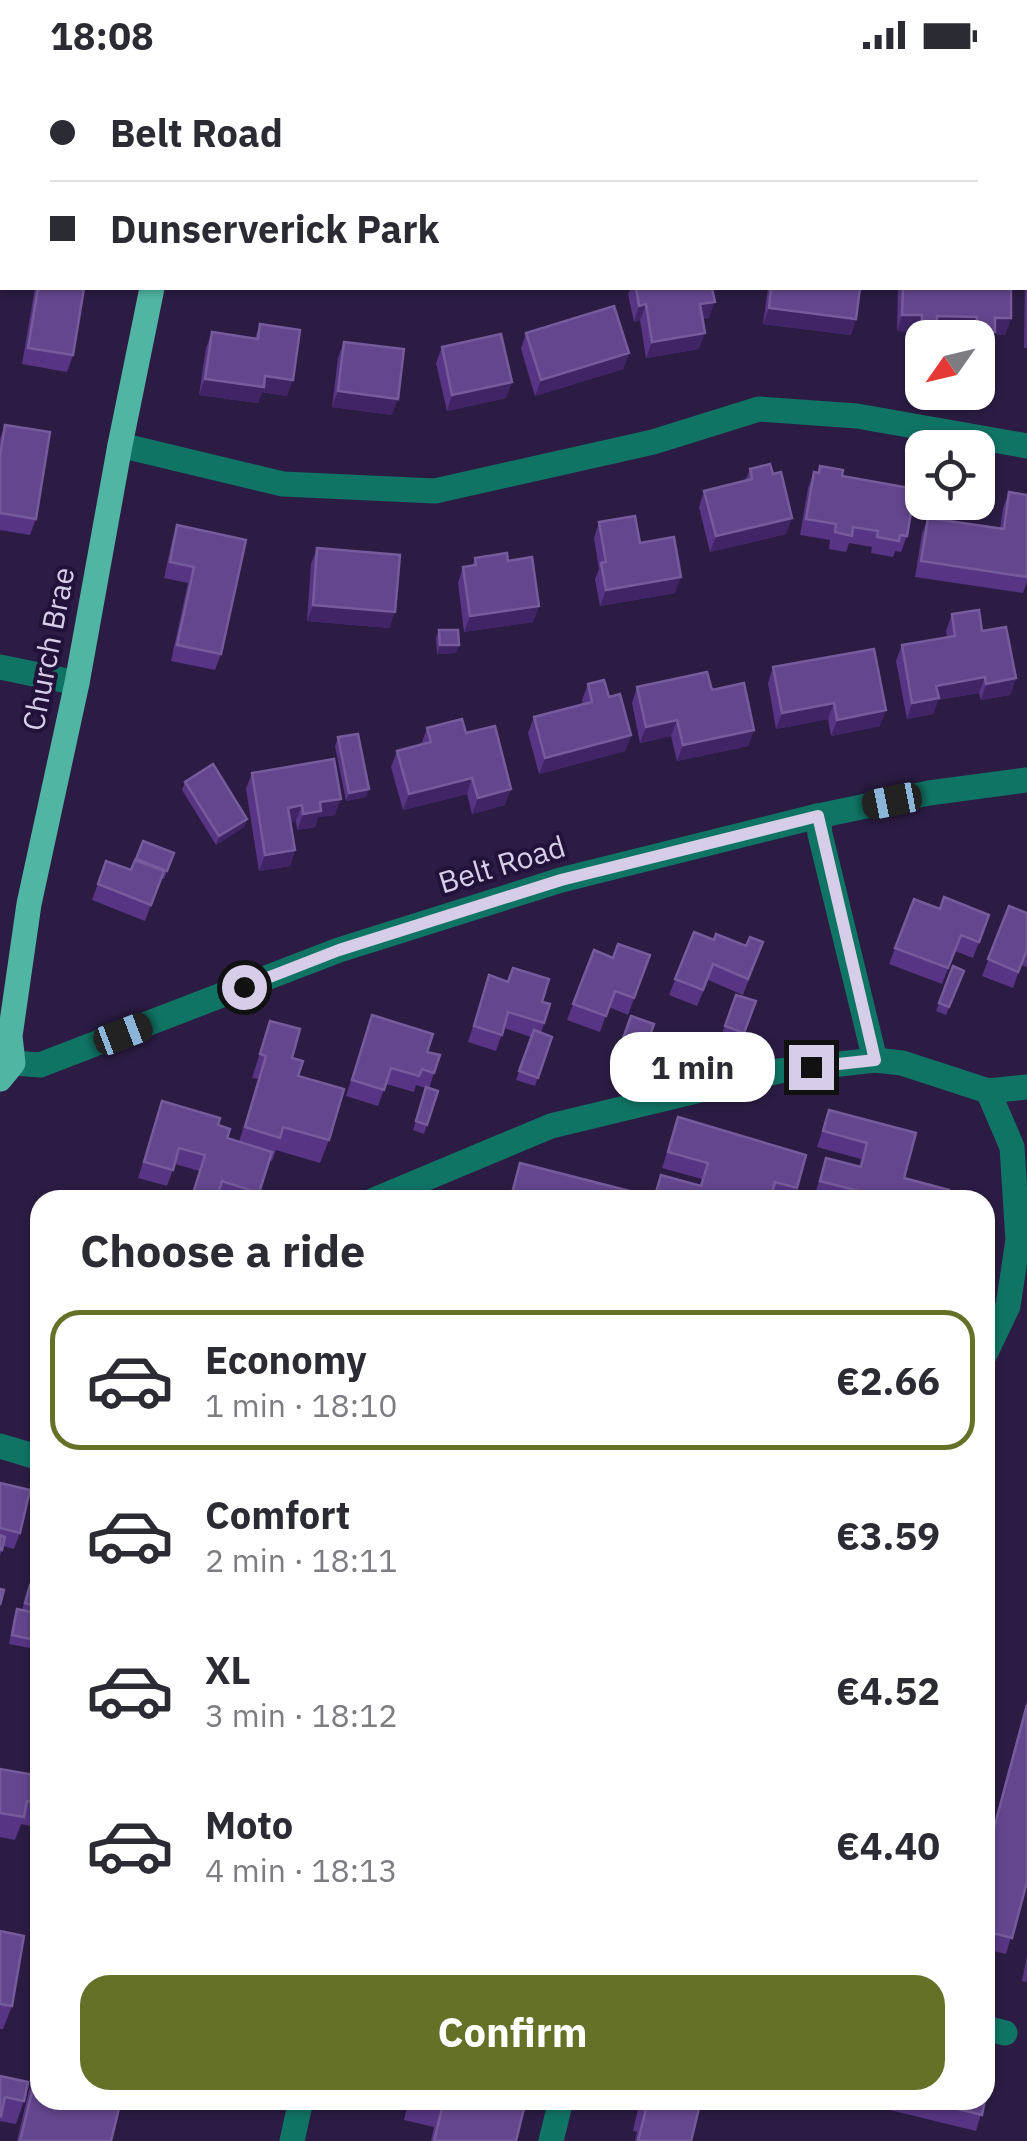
<!DOCTYPE html>
<meta charset="utf-8">
<style>
body{margin:0;font-family:"IBM Plex Sans",sans-serif;background:#f7f7f7;color:#2b2b33;height:100vh;display:flex;flex-direction:column;font-size:38px;white-space:nowrap}
*{box-sizing:border-box;margin:0}
p{font-size:32px;color:#7c7c81}
.icon{flex:none;width:55px;height:55px;fill:none;stroke:currentColor;stroke-width:2;stroke-linecap:round;stroke-linejoin:round}
.map{position:relative;flex:1;overflow:hidden}
.panel{position:absolute;left:30px;top:1120px;width:965px;height:920px;display:flex;flex-direction:column;background:#fff;border-radius:30px;box-shadow:0 2px 8px #0004}
.panel>*{flex:none}
.top-card{position:absolute;left:0px;top:0px;width:1028px;height:220px;box-shadow:0 2px 8px #0004;display:grid;align-content:center;height:220px;padding:0 50px;background:#fff}
.needle{width:65px;rotate:236deg}
.buttons{position:absolute;left:905px;top:250px;display:grid;gap:20px}
.buttons a{display:grid;place-items:center;width:90px;height:90px;border-radius:20px;background:#fff;box-shadow:0 2px 8px #0004;font-size:50px}
.end{position:absolute;width:45px;height:45px;margin:-22px;border:12px solid #d6cee8;background:#111;box-shadow:0 0 0 5px #111}
.from{border-radius:50%}
.bubble{position:absolute;height:70px;border-radius:30px;background:#fff;box-shadow:0 2px 8px #0004;font-size:32px;font-weight:800;line-height:70px;text-align:center}
.car{position:absolute;width:30px;height:60px;margin:-30px -15px;border-radius:12px;box-shadow:0 0 8px 2px #0007;background:linear-gradient(#222 24%,#8ab4d8 0 40%,#222 0 76%,#8ab4d8 0 86%,#222 0)}
.top-card b{display:flex;align-items:center;gap:35px;height:95px;font-size:38px}
.top-card b+b{border-top:2px solid #e1e1e2}
.top-card i{width:25px;height:25px;background:#2b2b33}
ul{padding:0;list-style:none}
li{display:flex;align-items:center;gap:30px;height:140px;margin:0 20px 15px;padding:0 30px;border:5px solid transparent;border-radius:30px}
li div{flex:1}
li b{display:block;font-size:38px}
li em{font-style:normal;font-weight:800}
li.active{border-color:#647126}
li>.icon{width:90px;height:90px;stroke-width:1.5}
h2{padding:0 50px;font-size:45px;line-height:120px}
.cta{display:flex;gap:20px;margin-top:auto;padding:20px 50px}
.cta a{flex:1;height:115px;border-radius:30px;background:#647126;color:#fff;font-size:40px;font-weight:800;line-height:115px;text-align:center}
.status{display:flex;justify-content:space-between;align-items:center;height:70px;padding:0 50px;background:#fff;direction:ltr}
.status svg{height:28px;fill:currentColor}
.map>svg:first-child{display:block}
.lines{fill:none;stroke-linecap:round;stroke-linejoin:round}
.minor{stroke:#107465;stroke-width:25}
.major{stroke:#50b5a3;stroke-width:25}
.wall{fill:#573584}
.shaded-wall{fill:#402466}
.building{fill:#64468e;stroke:#765b9c;stroke-width:2.5}
.route{stroke:#d6cee8;stroke-width:12}
.labels{text-anchor:middle;stroke-width:8;stroke-linejoin:round;paint-order:stroke}
.street-label{font-size:30px;fill:#d6cee8;stroke:#221239}
</style>
<div class="status"><b>18:08</b><svg viewBox="0 0 49 12"><path d="M0 12V9h3v3zM5 12V6h3v6zM10 12V3h3v9zM15 12V0h3v12zM26 1h20v11H26zM47 4h2v5h-2z"/></svg></div>
<div class="map">
<svg width="1027" height="2071" viewBox="0 0 1027 2071">
<rect width="100%" height="100%" fill="#2c1c44"/>
<g class="lines">
<g class="minor">
<path d="M540,2L544,0"/>
<path d="M0,69L2,70"/>
<path d="M120,375L283,414L435,421L653,372L759,339L857,346L1027,376"/>
<path d="M0,597L77,613"/>
<path d="M818,746L820,764L875,990"/>
<path d="M13,993L40,995L339,880L561,810L818,746L929,723L1027,710"/>
<path d="M374,1130L551,1056L779,1001L875,990L902,993L988,1021L1027,1017"/>
<path d="M985,1284L1008,1236L1018,1170L1012,1077L988,1021"/>
<path d="M0,1376L40,1388"/>
<path d="M985,1958L1005,1963"/>
<path d="M292,2071L301,2030"/>
<path d="M551,2071L561,2030"/>
</g>
<g class="major">
<path d="M203,2V0"/>
<path d="M0,1009L13,993L10,966L29,834L77,613L120,375L152,218"/>
</g>
</g>
<g class="wall">
<path d="M0,0H50L49,2H6Z"/>
<path d="M236,0H440L439,2H236Z"/>
<path d="M1027,204V278H1024L1025,208Z"/>
<path d="M35,218H84L73,285L67,302L22,294Z"/>
<path d="M631,218H712L709,248L702,249L699,279L646,288L640,250L634,252L628,224Z"/>
<path d="M768,218H860L856,249L851,265L763,254Z"/>
<path d="M898,218H1011V248L1005,265L994,264L989,278L978,277V268H971V263L935,262L933,268H922L916,273L917,262L897,261Z"/>
<path d="M260,254L287,326L262,322L258,333L199,325L206,278L212,262L255,268Z"/>
<path d="M526,263L629,283L623,299L535,326L521,279Z"/>
<path d="M344,272L392,345L332,337L338,288Z"/>
<path d="M442,277L506,328L447,341L436,293Z"/>
<path d="M5,355L36,449L30,465L0,460V369Z"/>
<path d="M820,396L842,406L907,466L901,482L895,481L893,487L871,483L872,477L849,473L846,482L829,479L830,470L800,465L808,418L814,402H818Z"/>
<path d="M750,399L786,464L710,482L699,437L704,421L745,411Z"/>
<path d="M1009,422L1027,425V512L1023,523L915,507L922,464L928,448L1000,459L1003,438Z"/>
<path d="M599,452L640,473L675,523L600,536L595,509L599,499L594,468Z"/>
<path d="M177,455L246,470L221,584L215,600L171,591L188,513L164,508L172,471Z"/>
<path d="M317,478L395,542L389,558L307,551L311,494Z"/>
<path d="M475,488L508,491L539,536L533,552L464,562L458,513L463,497L472,496Z"/>
<path d="M952,544L982,561L1016,608L1010,625L981,630L979,623L938,630L933,644L907,649L896,591L902,575L947,567L946,561Z"/>
<path d="M439,560L459,575L456,583L437,584L436,568Z"/>
<path d="M773,597L880,656L831,666L828,649L776,659L768,613Z"/>
<path d="M588,614L609,627L631,665L625,681L539,704L528,663L534,647L583,634L582,630Z"/>
<path d="M637,617L712,620L754,660L748,676L677,691L671,666L640,673L632,633Z"/>
<path d="M427,658L466,663L505,735L472,744L467,724L403,740L391,697L397,681L421,675Z"/>
<path d="M338,667L366,727L346,731L335,676Z"/>
<path d="M252,703L335,745L318,747L315,757L297,760L296,751L291,752L295,780L290,796L259,801L246,719Z"/>
<path d="M185,712L247,749L244,757L216,775L182,720Z"/>
<path d="M143,771L174,783L164,809L161,808L145,851L92,830L106,791L131,800Z"/>
<path d="M914,829L940,839L989,845L973,888L955,881L942,914L889,894Z"/>
<path d="M1009,836L1027,843V897L1021,895L1013,918L982,906Z"/>
<path d="M694,862L714,870L746,876L763,872L743,925L708,910L697,936L669,925Z"/>
<path d="M594,880L613,888L650,885L628,945L609,937L600,962L567,950Z"/>
<path d="M953,896L964,901L946,945L936,941Z"/>
<path d="M513,898L542,932L550,934L541,963L552,967L535,1016L516,1010L531,967L504,958L496,981L468,972L489,905L508,911Z"/>
<path d="M736,925L756,931L741,971L722,964Z"/>
<path d="M372,945L427,982L440,985L429,1018L438,1021L424,1064L413,1060L426,1018L416,1015L414,1022L386,1014L378,1036L346,1026Z"/>
<path d="M631,946L654,954L639,996L616,988Z"/>
<path d="M270,951L292,988L298,1006L329,1070L320,1093L276,1080L272,1091L269,1090L257,1130H225L216,1127V1130H190L199,1101L175,1094L167,1116L138,1108L162,1031L218,1055L227,1068L239,1072L258,1009L252,1008Z"/>
<path d="M829,1040L916,1063L904,1108L947,1130H827L814,1127L826,1088L859,1097L861,1089L817,1077Z"/>
<path d="M678,1047L797,1118L792,1130H653L661,1105L700,1116L702,1109L662,1098Z"/>
<path d="M520,1093L648,1130H509Z"/>
<path d="M0,1413L20,1463L14,1479L3,1476L0,1486Z"/>
<path d="M40,1485V1580L9,1574L14,1547L17,1539L22,1540L30,1515H32Z"/>
<path d="M1027,1630V1812L1006,1884L985,1879V1787Z"/>
<path d="M0,1699L40,1706V1758L21,1754L15,1770L0,1767Z"/>
<path d="M0,1861L12,1936L3,1959H0Z"/>
<path d="M1027,1886V1912L1022,1911Z"/>
<path d="M40,1974V2030L111,2071H17Z"/>
<path d="M0,2006L24,2031L16,2054L0,2051Z"/>
<path d="M409,2030H526L516,2071H431L434,2057L404,2050Z"/>
<path d="M640,2030H701L691,2071H635L637,2062L633,2061Z"/>
<path d="M854,2030H985L976,2061L853,2031Z"/>
</g>
<g class="shaded-wall">
<path d="M715,232L709,248L694,250L700,234Z"/>
<path d="M646,234L640,250L634,252L639,236Z"/>
<path d="M769,238L856,249L851,265L763,254Z"/>
<path d="M902,245H922L917,262L897,261Z"/>
<path d="M937,246L977,247L971,263L935,262L933,268H922V273H916L922,257Z"/>
<path d="M995,248H1011L1005,265L994,264L989,278L978,277V268H974L976,261Z"/>
<path d="M705,263L699,279L646,288L652,272Z"/>
<path d="M629,283L623,299L535,326L541,310Z"/>
<path d="M265,306L293,310L287,326L262,322L258,333L199,325L205,309Z"/>
<path d="M512,312L506,328L447,341L452,325Z"/>
<path d="M338,321L398,329L392,345L332,337Z"/>
<path d="M792,448L786,464L710,482L716,466Z"/>
<path d="M681,507L675,523L600,536L606,520Z"/>
<path d="M313,535L395,542L389,558L307,551Z"/>
<path d="M539,536L533,552L464,562L470,546Z"/>
<path d="M440,575H459L456,583L437,584Z"/>
<path d="M985,607L979,623L938,630L933,644L907,649L912,633L936,616Z"/>
<path d="M1016,608L1010,625L981,630L986,614Z"/>
<path d="M834,633L828,649L776,659L782,643Z"/>
<path d="M886,640L880,656L831,666L837,650Z"/>
<path d="M677,650L671,666L640,673L646,657Z"/>
<path d="M754,660L748,676L677,691L683,675Z"/>
<path d="M631,665L625,681L539,704L545,688Z"/>
<path d="M472,708L467,724L403,740L409,724Z"/>
<path d="M369,719L366,727L346,731L349,723Z"/>
<path d="M511,719L505,735L472,744L478,728Z"/>
<path d="M341,729L335,745L318,747L315,757L297,760L303,744L320,732Z"/>
<path d="M302,735L296,751L282,754L288,738Z"/>
<path d="M247,749L244,757L216,775L219,766Z"/>
<path d="M295,780L290,796L259,801L265,785Z"/>
</g>
<g class="building">
<path d="M277,0H389L388,2H290Z"/>
<path d="M707,0H778L782,2H710Z"/>
<path d="M0,134L2,135V171L1,180Z"/>
<path d="M38,218H84L73,285L28,278Z"/>
<path d="M636,218H712L715,232L700,234L705,263L652,272L646,234L639,236Z"/>
<path d="M771,218H860L856,249L769,238Z"/>
<path d="M903,218H1011V248H995V262L976,261L977,247L937,246V257H922V245H902Z"/>
<path d="M614,236L629,283L541,310L526,263Z"/>
<path d="M260,254L300,260L293,310L265,306L264,317L205,309L212,262L258,269Z"/>
<path d="M501,264L512,312L452,325L442,277Z"/>
<path d="M344,272L404,279L398,329L338,321Z"/>
<path d="M5,355L50,362L36,449L0,443V386Z"/>
<path d="M770,394L773,404L781,402L792,448L716,466L704,421L752,409L750,399Z"/>
<path d="M820,396L843,400L842,406L915,419L907,466L900,465L899,471L877,467L878,461L853,457L852,466L835,462L836,454L806,449L814,402L819,403Z"/>
<path d="M1009,422L1027,425V507L921,491L928,448L1004,459Z"/>
<path d="M635,446L640,473L674,467L681,507L606,520L601,493L606,492L599,452Z"/>
<path d="M177,455L246,470L221,584L177,575L194,497L170,492Z"/>
<path d="M317,478L400,485L395,542L313,535Z"/>
<path d="M507,483L508,491L532,487L539,536L470,546L463,497L476,495L475,488Z"/>
<path d="M979,540L982,561L1006,557L1016,608L986,614L985,607L936,616L939,628L912,633L902,575L955,566L952,544Z"/>
<path d="M439,560H458L459,575H440Z"/>
<path d="M874,579L886,640L837,650L834,633L782,643L773,597Z"/>
<path d="M707,602L712,620L744,613L754,660L683,675L677,650L646,657L637,617Z"/>
<path d="M604,610L609,627L620,624L631,665L545,688L534,647L592,632L588,614Z"/>
<path d="M462,649L466,663L495,656L511,719L478,728L472,708L409,724L397,681L431,672L427,658Z"/>
<path d="M358,664L369,719L349,723L338,667Z"/>
<path d="M334,689L341,729L320,732L321,741L303,744L302,735L288,738L295,780L265,785L252,703Z"/>
<path d="M213,694L247,749L219,766L185,712Z"/>
<path d="M143,771L174,783L167,801L136,789Z"/>
<path d="M135,790L164,801L151,835L98,814L106,791L131,800Z"/>
<path d="M944,827L989,845L979,872L961,865L948,898L895,878L914,829L940,839Z"/>
<path d="M1009,836L1027,843V880L1018,902L988,889Z"/>
<path d="M694,862L714,870L716,864L746,876L750,867L763,872L748,909L713,894L703,920L675,909Z"/>
<path d="M618,874L650,885L634,928L615,921L606,946L573,934L594,880L613,888Z"/>
<path d="M953,896L964,901L949,937L939,933Z"/>
<path d="M513,898L549,909L542,932L550,934L544,953L508,942L502,965L474,956L489,905L508,912Z"/>
<path d="M736,925L756,931L744,963L725,956Z"/>
<path d="M372,945L433,964L427,982L440,985L434,1003L422,999L419,1006L391,998L384,1020L352,1010Z"/>
<path d="M631,946L654,954L642,988L619,980Z"/>
<path d="M270,951L300,959L292,988L303,991L298,1006L344,1019L329,1070L283,1057L280,1068L245,1057L266,986L260,984Z"/>
<path d="M534,960L552,967L538,1008L519,1001Z"/>
<path d="M426,1017L438,1021L427,1055L416,1051Z"/>
<path d="M162,1031L220,1048L218,1055L230,1059L227,1068L272,1082L259,1123L222,1111L216,1130H191L205,1085L179,1078L173,1100L144,1092Z"/>
<path d="M829,1040L916,1063L904,1108L949,1120L947,1130H894L820,1111L826,1088L861,1097L867,1073L823,1061Z"/>
<path d="M678,1047L806,1085L797,1118L775,1112L770,1130H669L655,1126L661,1105L701,1116L708,1093L668,1082Z"/>
<path d="M520,1093L649,1126L648,1130H524L511,1127Z"/>
<path d="M0,1413L30,1420L20,1463L0,1458Z"/>
<path d="M0,1465L5,1467L2,1480L0,1479Z"/>
<path d="M30,1515L40,1518V1537L25,1533Z"/>
<path d="M0,1519L4,1520L0,1535Z"/>
<path d="M17,1539L40,1544V1571L12,1565Z"/>
<path d="M1027,1635V1812L1012,1868L985,1861V1792Z"/>
<path d="M0,1699L40,1706V1733L27,1731L24,1747L0,1743Z"/>
<path d="M0,1861L24,1866L12,1936L0,1934Z"/>
<path d="M40,1989V2030H121L111,2071H20Z"/>
<path d="M0,2006L28,2012L24,2031L5,2027L1,2046L0,2045Z"/>
<path d="M444,2030H526L516,2071H434Z"/>
<path d="M643,2030H701L691,2071H638L646,2039L641,2038Z"/>
<path d="M921,2030H985L982,2045Z"/>
</g>
<g class="lines">
<path class="route" d="M244,917L339,880L561,810L818,746L875,990L811,997"/>
</g>
<g class="labels">
<g class="street-label">
<text transform="translate(49 579) rotate(-79)" y="10">Church Brae</text>
<text transform="translate(502 795) rotate(-17)" y="10">Belt Road</text>
</g>
</g>
</svg>
<div class="buttons">
<a><svg class="needle" viewBox="-14 -14 28 28"><path d="M0-13l5 13h-10z" fill="#e53935"/><path d="M0 13l5-13h-10z" fill="#7c7c81"/></svg></a>
<a><svg class="icon" aria-label="locate" viewBox="0 0 24 24"><circle cx="12" cy="12" r="6"/><path d="M12 2v4M12 18v4M2 12h4M18 12h4"/></svg></a>
</div>
<i class="end from" style="left:244px;top:917px"></i>
<i class="end" style="left:811px;top:997px"></i>
<div class="bubble" style="left:610px;top:962px;width:165px">1 min</div>
<i class="car" style="left:892px;top:731px;rotate:259deg"></i>
<i class="car" style="left:123px;top:964px;rotate:69deg"></i>
<div class="top-card">
<b><i class="from"></i>Belt Road</b>
<b><i></i>Dunserverick Park</b>
</div>
<section class="panel">
<h2>Choose a ride</h2>
<ul>
<li class="active"><svg class="icon" aria-label="car" viewBox="0 0 24 24"><path d="M5 17H2v-5l4-1 3-4h7l3 4 3 1v5h-3M9 17h6M6 11h13"/><circle cx="7" cy="17" r="2"/><circle cx="17" cy="17" r="2"/></svg><div><b>Economy</b><p>1 min · 18:10</p></div><em>€2.66</em></li>
<li><svg class="icon" aria-label="car" viewBox="0 0 24 24"><path d="M5 17H2v-5l4-1 3-4h7l3 4 3 1v5h-3M9 17h6M6 11h13"/><circle cx="7" cy="17" r="2"/><circle cx="17" cy="17" r="2"/></svg><div><b>Comfort</b><p>2 min · 18:11</p></div><em>€3.59</em></li>
<li><svg class="icon" aria-label="car" viewBox="0 0 24 24"><path d="M5 17H2v-5l4-1 3-4h7l3 4 3 1v5h-3M9 17h6M6 11h13"/><circle cx="7" cy="17" r="2"/><circle cx="17" cy="17" r="2"/></svg><div><b>XL</b><p>3 min · 18:12</p></div><em>€4.52</em></li>
<li><svg class="icon" aria-label="car" viewBox="0 0 24 24"><path d="M5 17H2v-5l4-1 3-4h7l3 4 3 1v5h-3M9 17h6M6 11h13"/><circle cx="7" cy="17" r="2"/><circle cx="17" cy="17" r="2"/></svg><div><b>Moto</b><p>4 min · 18:13</p></div><em>€4.40</em></li>
</ul>
<div class="cta"><a>Confirm</a></div>
</section>
</div>
